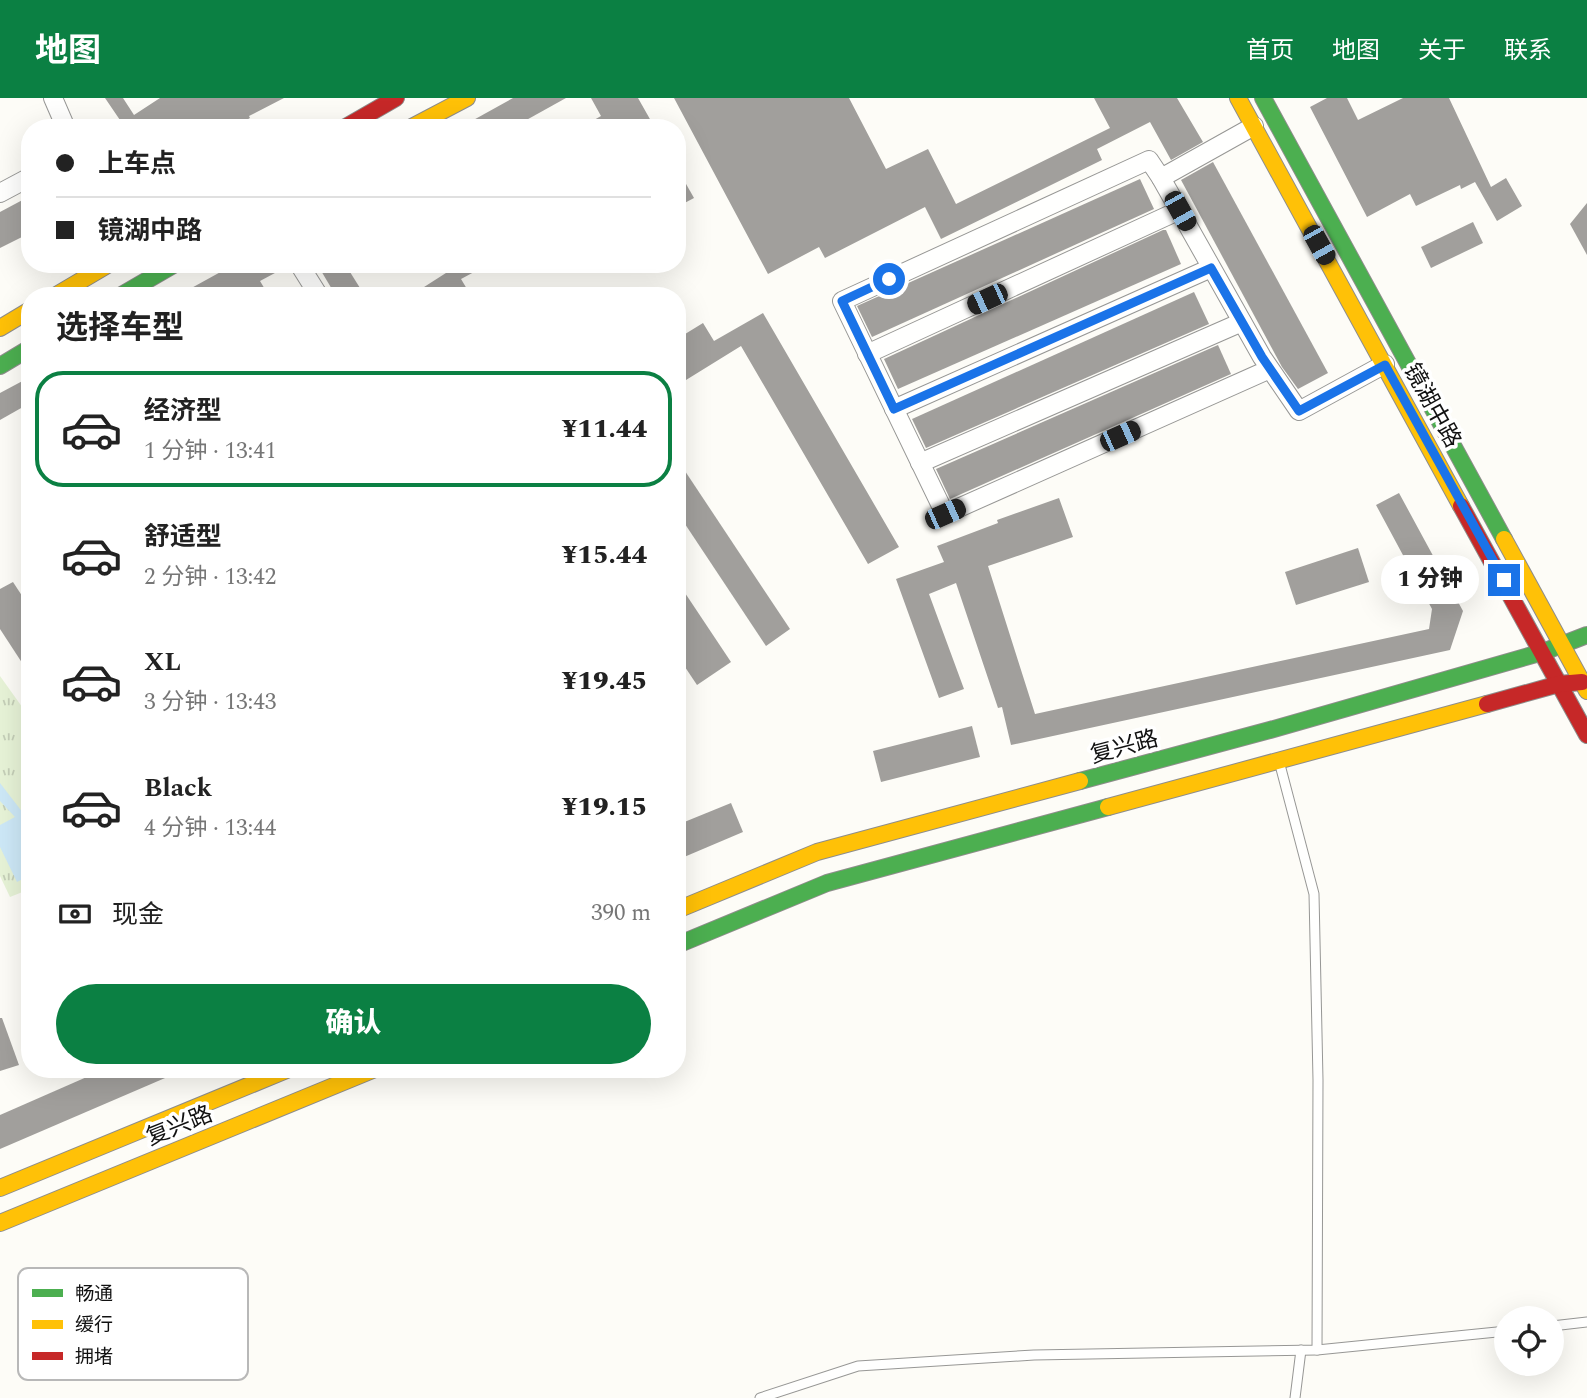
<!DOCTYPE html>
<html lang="zh">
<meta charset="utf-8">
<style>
body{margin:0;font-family:Spectral,"Noto Sans SC",serif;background:#f6f6f6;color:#222;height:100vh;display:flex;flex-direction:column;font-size:26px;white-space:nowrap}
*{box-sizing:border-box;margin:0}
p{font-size:23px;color:#767676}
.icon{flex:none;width:38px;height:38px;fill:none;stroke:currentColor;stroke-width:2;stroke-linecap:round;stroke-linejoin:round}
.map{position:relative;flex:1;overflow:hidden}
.side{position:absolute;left:21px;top:189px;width:665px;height:791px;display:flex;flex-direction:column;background:#fff;border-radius:28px;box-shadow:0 7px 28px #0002}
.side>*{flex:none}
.banner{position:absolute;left:21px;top:21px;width:665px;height:154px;border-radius:28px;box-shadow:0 7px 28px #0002;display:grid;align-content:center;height:154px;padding:0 35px;background:#fff}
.buttons{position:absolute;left:1494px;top:1208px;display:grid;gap:14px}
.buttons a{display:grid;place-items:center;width:70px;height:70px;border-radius:50%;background:#fff;box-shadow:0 7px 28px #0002;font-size:35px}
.end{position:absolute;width:32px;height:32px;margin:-16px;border:9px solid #1a73e8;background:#fff;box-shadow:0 0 0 4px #fff}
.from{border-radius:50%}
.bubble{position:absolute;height:49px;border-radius:24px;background:#fff;box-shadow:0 7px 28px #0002;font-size:23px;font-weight:800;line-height:49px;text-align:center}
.car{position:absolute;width:21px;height:42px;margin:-21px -10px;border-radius:9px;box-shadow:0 0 5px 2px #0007;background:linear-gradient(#222 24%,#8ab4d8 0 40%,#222 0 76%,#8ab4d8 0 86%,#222 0)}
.banner b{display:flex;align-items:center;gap:24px;height:66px;font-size:26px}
.banner b+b{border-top:2px solid #e0e0e0}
.banner i{width:18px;height:18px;background:#222}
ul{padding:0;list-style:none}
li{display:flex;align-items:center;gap:21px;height:116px;margin:0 14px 10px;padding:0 21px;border:4px solid transparent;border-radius:28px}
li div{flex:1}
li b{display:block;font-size:26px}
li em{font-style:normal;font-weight:800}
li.current{border-color:#0b8043}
li>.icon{width:63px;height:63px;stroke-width:1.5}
h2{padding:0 35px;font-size:32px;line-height:84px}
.pay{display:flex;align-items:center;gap:18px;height:77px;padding:0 35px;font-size:26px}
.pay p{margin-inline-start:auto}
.action{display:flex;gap:14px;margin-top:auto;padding:14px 35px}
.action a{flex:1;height:80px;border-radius:42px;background:#0b8043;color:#fff;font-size:28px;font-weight:800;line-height:80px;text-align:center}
header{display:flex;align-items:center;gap:42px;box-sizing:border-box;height:98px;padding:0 35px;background:#0b8043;color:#fff}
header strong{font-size:33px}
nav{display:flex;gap:38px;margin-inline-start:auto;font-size:24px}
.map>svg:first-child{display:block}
.park{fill:url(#park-tufts)}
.water{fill:#cde8f7}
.building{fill:#a19f9c}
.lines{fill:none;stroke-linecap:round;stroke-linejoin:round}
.lane-casing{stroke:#979795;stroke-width:11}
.street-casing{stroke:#979795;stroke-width:20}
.fast-casing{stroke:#8e8d8b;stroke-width:18}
.slow-casing{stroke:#8e8d8b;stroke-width:18}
.jam-casing{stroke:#8e8d8b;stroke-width:18}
.lane{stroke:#fffffe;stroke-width:9}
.street{stroke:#fffffe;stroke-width:18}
.fast{stroke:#4caf50;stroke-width:16}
.slow{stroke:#ffc107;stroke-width:16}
.jam{stroke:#c62828;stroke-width:16}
.route{stroke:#1a73e8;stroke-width:9}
.labels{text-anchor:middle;stroke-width:7;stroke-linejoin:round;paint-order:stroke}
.street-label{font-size:23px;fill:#111;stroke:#fff}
.key{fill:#fff;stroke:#b8b8b8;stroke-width:2}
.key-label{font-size:19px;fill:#111}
</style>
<header>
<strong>地图</strong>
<nav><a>首页</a><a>地图</a><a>关于</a><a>联系</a></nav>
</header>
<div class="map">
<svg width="1587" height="1300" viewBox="0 0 1587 1300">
<defs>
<pattern id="park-tufts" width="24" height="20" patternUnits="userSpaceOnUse" patternTransform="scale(1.75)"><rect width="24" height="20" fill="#e7f3d7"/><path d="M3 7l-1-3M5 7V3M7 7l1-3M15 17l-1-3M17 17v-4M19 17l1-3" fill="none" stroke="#c5cfb8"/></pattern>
</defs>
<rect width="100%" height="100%" fill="#fdfcf7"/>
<path class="park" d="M0,578L30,620V791L10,799L0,778Z"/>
<path class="water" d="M0,685L30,724V777L17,784L0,749V727L15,719L0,703Z"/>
<g class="building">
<path d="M105,0H123L134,17L160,0H284L249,18L250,20L232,30H115L122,25Z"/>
<path d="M513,0H566L512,30H459Z"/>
<path d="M591,0H638L655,30H580L601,18Z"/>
<path d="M674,0H849L886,71L928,51L956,106L1110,30L1094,0H1177L1203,44L1171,62L1150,24L1097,51L1102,62L941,141L925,109L825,160L819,149L768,176Z"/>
<path d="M1327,0H1347L1358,22L1403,0H1449L1491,89L1506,80L1522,108L1497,123L1475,84L1461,91L1460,87L1416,108L1410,96L1367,119L1310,9Z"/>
<path d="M1213,64L1328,275L1298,291L1282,269L1181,82Z"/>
<path d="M677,70L694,100L677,109Z"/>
<path d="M1140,81L1154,111L872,239L857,208Z"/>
<path d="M30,98V135L0,150V114Z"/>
<path d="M1587,105V157L1570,126Z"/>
<path d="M1473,124L1483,145L1431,170L1421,149Z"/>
<path d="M1163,132H1166L1181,166L898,291L884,261Z"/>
<path d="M235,166H288V168L260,183L269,198H177Z"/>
<path d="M317,166H345L365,198H336Z"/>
<path d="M460,166H489L461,181L467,191L456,198H410Z"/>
<path d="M1194,194L1209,226L926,350L912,321Z"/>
<path d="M763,215L899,449L868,466L741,248L686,282L677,267V241L703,225L714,243Z"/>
<path d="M1218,247L1231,276L950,401L936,371Z"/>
<path d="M30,279V305L0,322V295Z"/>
<path d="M677,361L790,531L766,548L677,414Z"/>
<path d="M1399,395L1463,513L1450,552L1011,647L1002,609L998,610L956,485L929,496L964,591L939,600L896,481L944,464L937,448L998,425L997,422L1059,400L1073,439L988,468L1035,616L1429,531L1432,511L1376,407Z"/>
<path d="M1358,450L1369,484L1296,507L1285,474Z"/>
<path d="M677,483L731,564L697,587L677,557Z"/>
<path d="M13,484L30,510V577L0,531V491Z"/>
<path d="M972,628L980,659L881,684L873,653Z"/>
<path d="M731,705L743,734L677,762V727Z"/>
<path d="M0,920H2L19,967L0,973Z"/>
<path d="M105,971H186L0,1051V1017Z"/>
</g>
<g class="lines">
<g class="lane-casing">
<g id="lane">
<path d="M1279,663L1314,796L1318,982L1317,1252"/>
<path d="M1552,1228L1587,1224"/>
<path d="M760,1300L858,1268L1034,1257L1317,1252L1507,1233"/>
<path d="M1295,1300L1301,1252"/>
</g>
</g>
<g class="street-casing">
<g id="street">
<path d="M53,0L66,30"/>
<path d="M1161,80L1254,28"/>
<path d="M0,95L30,79"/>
<path d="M299,166L319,198"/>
<path d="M867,256L1180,112"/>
<path d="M1270,271L945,416L842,203L1149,62L1161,80L1262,259L1299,313L1385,266"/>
<path d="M894,311L1211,170"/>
<path d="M920,365L1242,224"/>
</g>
</g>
<g class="fast-casing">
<g id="fast">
<path d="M1263,0L1504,441"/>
<path d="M120,198L175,166"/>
<path d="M0,268L30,250"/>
<path d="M1080,683L1270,632L1543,554L1587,537"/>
<path d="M677,847L827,785L1108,709"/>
</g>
</g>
<g class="slow-casing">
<g id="slow">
<path d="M1238,0L1461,408"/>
<path d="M410,30L467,0"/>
<path d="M55,198L109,166"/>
<path d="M0,230L30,212"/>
<path d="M1504,441L1587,593"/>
<path d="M1108,709L1487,606"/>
<path d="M677,812L817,754L1080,683"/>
<path d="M0,1090L289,971"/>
<path d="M0,1125L375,971"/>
</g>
</g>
<g class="jam-casing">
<g id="jam">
<path d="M344,30L396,0"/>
<path d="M1461,408L1587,637"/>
<path d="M1487,606L1559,586L1582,584"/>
</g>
</g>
<use href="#lane" class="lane"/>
<use href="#street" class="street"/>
<use href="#fast" class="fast"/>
<use href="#slow" class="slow"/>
<use href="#jam" class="jam"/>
</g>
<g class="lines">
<path class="route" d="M889,181L842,203L894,311L1211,170L1262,259L1299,313L1385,267L1504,482"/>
</g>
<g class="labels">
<g class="street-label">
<text transform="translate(1433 307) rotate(61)" y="8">镜湖中路</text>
<text transform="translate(1124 648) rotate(-15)" y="8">复兴路</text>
<text transform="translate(179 1027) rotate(-22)" y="8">复兴路</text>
</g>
</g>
<rect x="18" y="1170" width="230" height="112" rx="10" class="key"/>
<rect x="32" y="1191" width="31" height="8" fill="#4caf50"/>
<rect x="32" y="1222" width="31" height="9" fill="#ffc107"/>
<rect x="32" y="1254" width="31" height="8" fill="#c62828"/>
<g class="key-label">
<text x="75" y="1202">畅通</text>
<text x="75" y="1233">缓行</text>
<text x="75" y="1265">拥堵</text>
</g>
</svg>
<div class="buttons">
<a><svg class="icon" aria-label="locate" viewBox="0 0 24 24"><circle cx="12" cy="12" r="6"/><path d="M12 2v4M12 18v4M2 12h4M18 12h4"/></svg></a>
</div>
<i class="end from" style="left:889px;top:181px"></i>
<i class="end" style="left:1504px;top:482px"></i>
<div class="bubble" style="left:1381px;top:457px;width:98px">1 分钟</div>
<i class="car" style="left:1180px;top:113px;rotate:151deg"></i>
<i class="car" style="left:1319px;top:147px;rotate:151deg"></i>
<i class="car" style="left:987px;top:201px;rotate:245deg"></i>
<i class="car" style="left:1120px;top:338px;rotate:66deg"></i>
<i class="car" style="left:945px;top:416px;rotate:66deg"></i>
<div class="banner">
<b><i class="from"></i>上车点</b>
<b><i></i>镜湖中路</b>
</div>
<section class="side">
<h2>选择车型</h2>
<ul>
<li class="current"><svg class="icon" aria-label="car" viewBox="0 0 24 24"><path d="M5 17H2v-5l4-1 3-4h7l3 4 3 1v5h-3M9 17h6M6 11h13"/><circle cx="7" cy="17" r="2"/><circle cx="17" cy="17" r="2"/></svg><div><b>经济型</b><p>1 分钟 · 13:41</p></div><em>¥11.44</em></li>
<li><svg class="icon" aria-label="car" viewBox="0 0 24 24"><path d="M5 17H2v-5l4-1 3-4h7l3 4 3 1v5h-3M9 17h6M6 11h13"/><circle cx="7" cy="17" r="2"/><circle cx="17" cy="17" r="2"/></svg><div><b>舒适型</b><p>2 分钟 · 13:42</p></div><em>¥15.44</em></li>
<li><svg class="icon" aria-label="car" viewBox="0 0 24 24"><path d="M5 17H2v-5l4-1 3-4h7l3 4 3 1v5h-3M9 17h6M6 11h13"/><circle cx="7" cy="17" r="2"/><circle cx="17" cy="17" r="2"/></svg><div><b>XL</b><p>3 分钟 · 13:43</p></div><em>¥19.45</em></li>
<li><svg class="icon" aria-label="car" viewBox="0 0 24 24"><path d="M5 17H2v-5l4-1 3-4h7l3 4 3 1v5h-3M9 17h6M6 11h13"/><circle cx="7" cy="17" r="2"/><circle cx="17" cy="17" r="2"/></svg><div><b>Black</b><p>4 分钟 · 13:44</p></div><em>¥19.15</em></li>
</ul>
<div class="pay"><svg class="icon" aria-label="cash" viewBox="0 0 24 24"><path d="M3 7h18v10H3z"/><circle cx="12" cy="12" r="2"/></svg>现金<p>390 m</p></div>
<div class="action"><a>确认</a></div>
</section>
</div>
